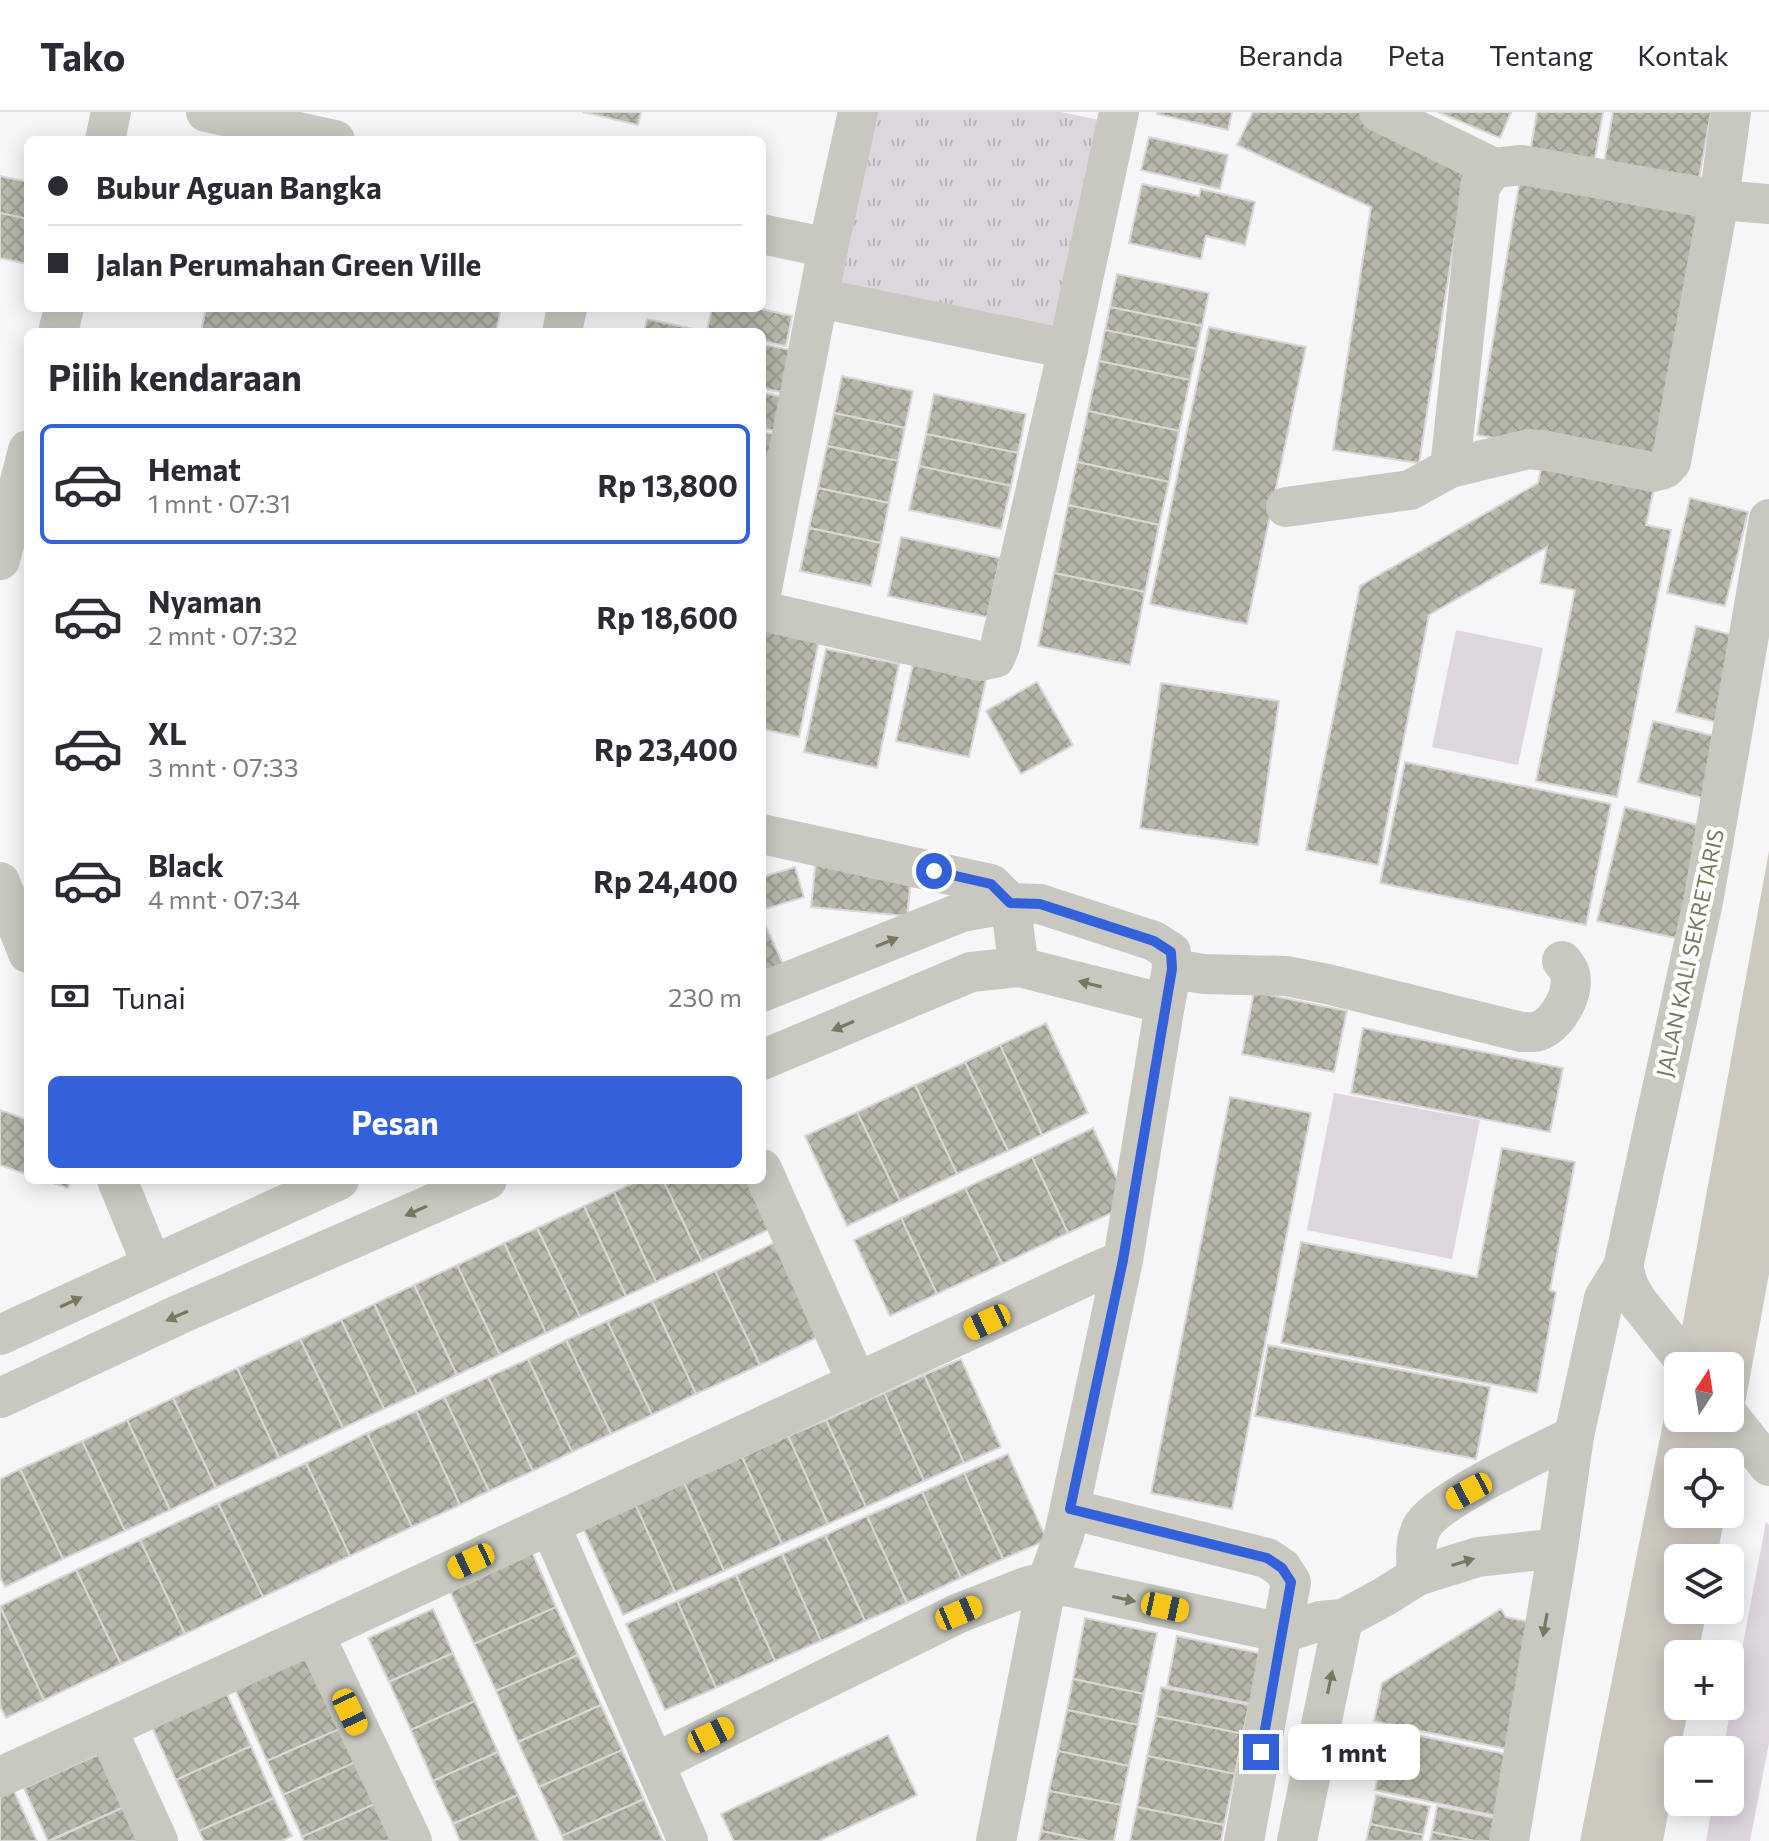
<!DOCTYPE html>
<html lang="id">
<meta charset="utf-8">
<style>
body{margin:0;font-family:Commissioner,sans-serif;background:#f2f2f3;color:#2b2b33;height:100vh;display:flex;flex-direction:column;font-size:30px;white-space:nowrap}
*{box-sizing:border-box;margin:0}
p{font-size:26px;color:#7c7c81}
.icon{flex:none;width:44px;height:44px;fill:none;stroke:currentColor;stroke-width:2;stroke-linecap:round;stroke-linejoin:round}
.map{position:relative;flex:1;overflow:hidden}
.drawer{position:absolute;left:24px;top:216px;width:742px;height:856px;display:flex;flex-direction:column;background:#fff;border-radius:12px;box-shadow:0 4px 20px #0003}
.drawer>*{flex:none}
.banner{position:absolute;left:24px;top:24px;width:742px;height:176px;border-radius:12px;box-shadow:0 4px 20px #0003;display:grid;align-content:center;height:176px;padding:0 24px;background:#fff}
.needle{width:52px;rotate:12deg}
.buttons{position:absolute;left:1664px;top:1240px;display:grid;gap:16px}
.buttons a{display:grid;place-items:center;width:80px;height:80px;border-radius:12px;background:#fff;box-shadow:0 4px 20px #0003;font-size:40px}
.end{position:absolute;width:36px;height:36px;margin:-18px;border:10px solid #3261da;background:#fff;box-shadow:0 0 0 4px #fff}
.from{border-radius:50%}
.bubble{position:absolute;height:56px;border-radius:12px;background:#fff;box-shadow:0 4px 20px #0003;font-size:26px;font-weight:700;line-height:56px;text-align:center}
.car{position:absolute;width:24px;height:48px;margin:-24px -12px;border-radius:10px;box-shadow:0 0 6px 2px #0007;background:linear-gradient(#f5c518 24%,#345 0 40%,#f5c518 0 76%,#345 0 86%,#f5c518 0)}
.banner b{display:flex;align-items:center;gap:28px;height:76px;font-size:30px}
.banner b+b{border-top:2px solid #e1e1e2}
.banner i{width:20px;height:20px;background:#2b2b33}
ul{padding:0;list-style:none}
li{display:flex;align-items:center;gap:24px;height:120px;margin:0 16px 12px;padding:0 8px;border:4px solid transparent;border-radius:12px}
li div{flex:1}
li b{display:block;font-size:30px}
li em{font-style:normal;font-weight:700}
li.active{border-color:#3261da}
li>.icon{width:72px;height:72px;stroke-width:1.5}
h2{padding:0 24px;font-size:36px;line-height:96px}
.pay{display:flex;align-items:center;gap:20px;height:88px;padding:0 24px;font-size:30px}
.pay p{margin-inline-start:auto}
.primary-button{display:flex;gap:16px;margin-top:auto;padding:16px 24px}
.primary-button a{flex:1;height:92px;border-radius:12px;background:#3261da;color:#fff;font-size:32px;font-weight:700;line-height:92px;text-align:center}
header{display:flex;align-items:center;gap:48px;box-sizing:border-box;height:112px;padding:0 40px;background:#fff;border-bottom:2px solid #e1e1e2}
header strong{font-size:38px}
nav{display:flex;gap:44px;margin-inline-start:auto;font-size:28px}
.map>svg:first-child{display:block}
.grass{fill:#ded6de}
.park{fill:url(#park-tufts)}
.water{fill:#ccc9bf;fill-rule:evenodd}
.building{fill:url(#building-cross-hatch);stroke:#d8d7d9;stroke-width:2}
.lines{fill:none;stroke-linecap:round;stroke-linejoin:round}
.minor{stroke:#c8c8c1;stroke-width:40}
.oneway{fill:#78785f}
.route{stroke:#3261da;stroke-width:10}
.labels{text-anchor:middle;stroke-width:8;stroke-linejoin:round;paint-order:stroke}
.street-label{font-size:22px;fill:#78785f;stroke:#fff}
</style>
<header>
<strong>Tako</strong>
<nav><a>Beranda</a><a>Peta</a><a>Tentang</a><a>Kontak</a></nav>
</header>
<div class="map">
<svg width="1769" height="1729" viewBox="0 0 1769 1729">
<defs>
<pattern id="park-tufts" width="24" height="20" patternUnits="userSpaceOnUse" patternTransform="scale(2)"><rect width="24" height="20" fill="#ded6de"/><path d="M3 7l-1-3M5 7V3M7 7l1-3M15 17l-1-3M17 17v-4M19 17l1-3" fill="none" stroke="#b9b2b7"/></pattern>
<pattern id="building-cross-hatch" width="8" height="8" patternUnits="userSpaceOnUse" patternTransform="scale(2)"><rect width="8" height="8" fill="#b8b7aa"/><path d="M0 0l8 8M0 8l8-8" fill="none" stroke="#9a9a8e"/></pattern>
</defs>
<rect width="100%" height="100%" fill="#f6f5f8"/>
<g class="grass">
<path d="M1456,518L1543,536L1518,653L1432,635Z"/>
<path d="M1334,981L1480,1008L1452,1147L1307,1118Z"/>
<path d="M1766,1410L1769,1413V1631L1750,1729H1706L1713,1690H1730V1638H1723Z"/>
</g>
<path class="park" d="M865,0H1061L1114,11L1065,232L825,183Z"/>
<path class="water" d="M1769,739V1162L1730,1373V1350H1678V1402H1725L1717,1446H1678V1498H1707L1698,1542H1678V1594H1689L1680,1638H1678V1650L1663,1729H1580L1684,1205ZM1678,1254H1730V1306H1678Z"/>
<g class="building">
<path d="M583,0H641L638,13Z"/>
<path d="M1158,0H1232L1228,18L1157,2Z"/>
<path d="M1253,0H1366L1467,47L1419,351L1333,338L1371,95L1237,33Z"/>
<path d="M1438,0H1511L1500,26Z"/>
<path d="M1537,0H1603L1593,57L1529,46Z"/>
<path d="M1613,0H1711L1697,78L1602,62Z"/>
<path d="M1149,25L1228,43L1220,77L1141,58Z"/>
<path d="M0,64L28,70V107L0,101Z"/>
<path d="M1520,67L1707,98L1663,355L1477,323Z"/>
<path d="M1142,72L1199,84L1201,77L1255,90L1245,133L1206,124L1201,147L1129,131Z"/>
<path d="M0,101L28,107V152L0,146Z"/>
<path d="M1117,162L1209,181L1202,214L1110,195Z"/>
<path d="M1110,195L1202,214L1197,237L1105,218Z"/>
<path d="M206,196H501L496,220H201Z"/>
<path d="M712,196H757L792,204L786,234L762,229V220H718L707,218Z"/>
<path d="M647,207L707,220H644Z"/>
<path d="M1209,215L1306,235L1247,512L1150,492Z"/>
<path d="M1105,218L1197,237L1190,268L1099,249Z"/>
<path d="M762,232L805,241L796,283L762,276Z"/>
<path d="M1099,249L1190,268L1179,319L1088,299Z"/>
<path d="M842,264L913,279L905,316L834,301Z"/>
<path d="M762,281L793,287L785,321L762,316Z"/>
<path d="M934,282L1026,302L1018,341L926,322Z"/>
<path d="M1088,299L1179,319L1169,370L1077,350Z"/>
<path d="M834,301L905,316L898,349L827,334Z"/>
<path d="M762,320L773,322L766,353L762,352Z"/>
<path d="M926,322L1018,341L1011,374L919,354Z"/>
<path d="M827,334L898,349L889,391L818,376Z"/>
<path d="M1544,344L1656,367L1646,413L1671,418L1617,685L1536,669L1575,478L1540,471L1547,435L1429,503L1378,753L1306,738L1360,474L1538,371Z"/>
<path d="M1077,350L1169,370L1159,413L1068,393Z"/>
<path d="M919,354L1011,374L1001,417L909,398Z"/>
<path d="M818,376L889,391L881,431L809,416Z"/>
<path d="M1690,386L1748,400L1725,494L1667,481Z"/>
<path d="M1068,393L1159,413L1145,480L1054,461Z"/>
<path d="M809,416L881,431L871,474L800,459Z"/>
<path d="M901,425L1000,446L987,505L888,484Z"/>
<path d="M1054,461L1145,480L1130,553L1038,534Z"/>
<path d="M762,512L820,524L799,625L762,617Z"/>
<path d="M1696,514L1737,524L1716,610L1676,600Z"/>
<path d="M826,537L899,552L877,656L804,640Z"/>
<path d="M913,552L986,568L969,645L896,629Z"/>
<path d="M1037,570L1073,633L1021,662L986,599Z"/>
<path d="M1161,571L1279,589L1258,733L1140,716Z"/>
<path d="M1653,609L1722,626L1707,687L1638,670Z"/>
<path d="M1405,650L1611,692L1586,813L1380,771Z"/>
<path d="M1625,695L1713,717L1685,828L1597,809Z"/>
<path d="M816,748L912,758L907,804L811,795Z"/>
<path d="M795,755L804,785L762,798V765Z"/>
<path d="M764,810L783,852L762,861V811Z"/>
<path d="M1254,880L1347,899L1334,960L1242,942Z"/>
<path d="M1046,911L1088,1001L1042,1023L1000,933Z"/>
<path d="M1363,916L1563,956L1550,1020L1351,981Z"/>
<path d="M1000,933L1042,1023L1008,1039L965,950Z"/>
<path d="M965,950L1008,1039L957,1062L915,973Z"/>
<path d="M915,973L957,1062L900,1089L857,1000Z"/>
<path d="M1230,985L1311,1001L1232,1397L1151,1381Z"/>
<path d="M0,998L28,1008V1063L0,1053Z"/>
<path d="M857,1000L900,1089L847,1114L805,1024Z"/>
<path d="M1093,1016L1129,1093L1068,1121L1032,1045Z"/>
<path d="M1502,1036L1575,1050L1550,1178L1556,1180L1537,1281L1281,1231L1301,1130L1477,1165Z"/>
<path d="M1032,1045L1068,1121L1002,1152L965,1076Z"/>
<path d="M44,1068H71L68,1076Z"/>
<path d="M639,1068H663L702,1149L656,1170L614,1080Z"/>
<path d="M663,1068H749L772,1116L702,1149Z"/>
<path d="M965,1076L1002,1152L937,1182L901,1106Z"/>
<path d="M614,1080L656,1170L626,1184L584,1094Z"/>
<path d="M584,1094L626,1184L580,1205L537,1116Z"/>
<path d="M901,1106L937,1182L890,1204L854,1128Z"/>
<path d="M537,1116L580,1205L546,1221L504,1131Z"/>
<path d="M504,1131L546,1221L500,1243L457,1153Z"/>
<path d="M774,1131L818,1225L760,1253L715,1159Z"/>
<path d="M457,1153L500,1243L457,1263L414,1173Z"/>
<path d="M715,1159L760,1253L696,1282L652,1189Z"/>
<path d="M414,1173L457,1263L417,1282L374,1192Z"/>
<path d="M652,1189L696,1282L652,1303L607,1209Z"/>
<path d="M374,1192L417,1282L384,1297L341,1208Z"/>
<path d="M341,1208L384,1297L343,1316L300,1227Z"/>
<path d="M607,1209L652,1303L611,1322L566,1228Z"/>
<path d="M300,1227L343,1316L279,1346L237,1256Z"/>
<path d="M566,1228L611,1322L572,1340L528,1247Z"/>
<path d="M1268,1233L1490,1275L1476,1347L1255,1304Z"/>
<path d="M528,1247L572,1340L533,1359L488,1265Z"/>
<path d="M961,1247L1001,1335L964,1351L924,1263Z"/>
<path d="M237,1256L279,1346L216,1376L173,1286Z"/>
<path d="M924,1263L964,1351L924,1369L884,1281Z"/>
<path d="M488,1265L533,1359L489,1379L444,1285Z"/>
<path d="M884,1281L924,1369L866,1395L826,1308Z"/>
<path d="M444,1285L489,1379L460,1393L416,1299Z"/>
<path d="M173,1286L216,1376L170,1398L127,1308Z"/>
<path d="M416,1299L460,1393L412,1415L367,1321Z"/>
<path d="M127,1308L170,1398L125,1419L82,1329Z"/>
<path d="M826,1308L866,1395L828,1412L788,1324Z"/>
<path d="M367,1321L412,1415L350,1444L306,1351Z"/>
<path d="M788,1324L828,1412L782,1432L742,1345Z"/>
<path d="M82,1329L125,1419L63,1447L20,1357Z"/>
<path d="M1008,1342L1047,1428L1003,1447L964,1361Z"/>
<path d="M742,1345L782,1432L724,1459L684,1371Z"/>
<path d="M306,1351L350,1444L263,1485L218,1391Z"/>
<path d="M20,1357L63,1447L5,1475L0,1465V1367Z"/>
<path d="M964,1361L1003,1447L961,1466L922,1380Z"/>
<path d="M684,1371L724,1459L675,1480L635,1392Z"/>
<path d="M922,1380L961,1466L907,1491L867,1404Z"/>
<path d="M218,1391L263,1485L185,1522L140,1428Z"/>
<path d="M635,1392L675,1480L623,1503L583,1416Z"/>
<path d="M867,1404L907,1491L865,1509L825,1423Z"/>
<path d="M825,1423L865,1509L821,1529L782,1442Z"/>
<path d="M140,1428L185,1522L121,1552L76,1458Z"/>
<path d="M532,1440L556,1495L474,1532L449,1477Z"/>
<path d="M782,1442L821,1529L775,1549L736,1463Z"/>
<path d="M76,1458L121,1552L44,1588L0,1494Z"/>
<path d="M736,1463L775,1549L716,1576L677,1489Z"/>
<path d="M677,1489L716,1576L665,1598L626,1512Z"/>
<path d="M0,1495L44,1588L6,1606L0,1594Z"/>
<path d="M556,1495L578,1543L496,1579L474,1532Z"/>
<path d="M433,1497L453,1541L389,1570L368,1526Z"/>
<path d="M1501,1497L1506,1505L1543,1513L1516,1639L1374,1609L1382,1571Z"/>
<path d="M1085,1506L1157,1521L1144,1582L1073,1567Z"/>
<path d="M1177,1524L1268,1543L1257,1593L1167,1574Z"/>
<path d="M313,1540L346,1614L267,1649L234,1575Z"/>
<path d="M453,1541L475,1589L411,1618L389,1570Z"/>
<path d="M578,1543L601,1593L518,1630L496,1579Z"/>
<path d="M1073,1567L1144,1582L1138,1613L1067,1598Z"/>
<path d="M1161,1575L1249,1593L1243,1622L1156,1604Z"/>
<path d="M226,1580L251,1634L176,1668L151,1613Z"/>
<path d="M475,1589L498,1640L433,1669L411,1618Z"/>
<path d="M601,1593L622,1638L539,1675L518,1630Z"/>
<path d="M1067,1598L1138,1613L1129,1654L1058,1639Z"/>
<path d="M1156,1604L1243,1622L1235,1662L1147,1644Z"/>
<path d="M346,1614L362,1647L283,1683L267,1649Z"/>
<path d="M1388,1617L1519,1645L1506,1706L1375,1678Z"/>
<path d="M888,1623L917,1683L819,1729H734L721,1702Z"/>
<path d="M251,1634L274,1686L199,1719L176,1668Z"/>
<path d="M110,1637L135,1690L48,1729L24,1676Z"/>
<path d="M622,1638L644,1687L562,1724L539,1675Z"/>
<path d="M1058,1639L1129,1654L1121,1693L1049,1679Z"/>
<path d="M498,1640L518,1683L453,1712L433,1669Z"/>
<path d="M1147,1644L1235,1662L1224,1713L1137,1695Z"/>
<path d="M362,1647L381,1689L302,1725L283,1683Z"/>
<path d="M14,1679L37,1729H0V1685Z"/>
<path d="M1049,1679L1121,1693L1114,1729H1088L1041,1719Z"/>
<path d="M518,1683L538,1729H460L453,1712Z"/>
<path d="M1376,1683L1430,1694L1423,1723L1370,1712Z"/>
<path d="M274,1686L292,1724L282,1729H204L199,1719Z"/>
<path d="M644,1687L663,1729H564L562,1724Z"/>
<path d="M381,1689L399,1729H304L302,1725Z"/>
<path d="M135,1690L152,1729H50Z"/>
<path d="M1437,1694L1505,1708L1500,1729H1474L1432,1720Z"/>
<path d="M1137,1695L1224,1713L1221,1729H1130Z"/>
<path d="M1370,1712L1423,1723L1422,1729H1366Z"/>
<path d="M1041,1719L1088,1729H1039Z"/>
<path d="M1432,1720L1474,1729H1430Z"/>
</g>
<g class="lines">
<g class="minor">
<path d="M206,0L335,28"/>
<path d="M1379,0L1494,56"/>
<path d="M105,28L111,0"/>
<path d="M762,122L828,136"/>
<path d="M819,186L1068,237"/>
<path d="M58,220L64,196"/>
<path d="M562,220L567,196"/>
<path d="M1450,356L1480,74L1494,56L1522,53L1719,88L1769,92"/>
<path d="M1286,395L1410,378L1450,356L1529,337L1548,339L1653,360L1664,357L1671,350L1719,88L1731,0"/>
<path d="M0,448L28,338"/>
<path d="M762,477L828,136L858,0"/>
<path d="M762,496L771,501L980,549L995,546L1000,534L1068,237L1119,0"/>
<path d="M762,722L991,772L1010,791L1019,855"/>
<path d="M0,770L28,841"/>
<path d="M1172,857L1204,862L1286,864L1327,872L1522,920C1529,920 1535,921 1541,918C1558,911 1577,878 1569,859C1569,858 1563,850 1562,849"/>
<path d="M762,880L962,800L1010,791L1040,792L1154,829L1171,840L1172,857L1165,892L1123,1148L1064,1423L1047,1470L996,1729"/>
<path d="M762,948L971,860L1019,855L1165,892"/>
<path d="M762,1057L857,1271"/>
<path d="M117,1068L152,1153"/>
<path d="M0,1223L339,1068"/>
<path d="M1689,1254L1638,1190L1629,1175L1623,1155L1703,790L1769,407"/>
<path d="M0,1286L178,1203L487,1068"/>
<path d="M1730,1305L1769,1354"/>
<path d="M1070,1397L1267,1446L1282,1456L1291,1470L1244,1729"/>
<path d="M550,1413L688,1729"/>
<path d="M1417,1464C1416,1447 1414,1430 1422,1415C1435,1389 1543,1339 1574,1324"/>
<path d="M314,1522L412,1729"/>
<path d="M107,1617L158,1729"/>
<path d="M655,1651L959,1501L1028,1474L1047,1470L1283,1521L1320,1509L1343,1507L1384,1485L1417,1464L1478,1445L1558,1436"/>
<path d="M0,1665L314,1522L1091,1162L1123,1148"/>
<path d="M1297,1729L1343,1507"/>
<path d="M1509,1729L1558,1436L1574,1324L1604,1186L1623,1155"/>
</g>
</g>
<defs><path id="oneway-solid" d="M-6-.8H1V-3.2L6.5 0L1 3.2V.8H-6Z" transform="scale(2)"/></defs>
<g class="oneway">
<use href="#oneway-solid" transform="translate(887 830) rotate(-22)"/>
<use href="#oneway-solid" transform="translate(1090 872) rotate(-166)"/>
<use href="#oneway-solid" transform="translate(843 914) rotate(157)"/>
<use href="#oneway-solid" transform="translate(416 1099) rotate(156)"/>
<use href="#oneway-solid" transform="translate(71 1190) rotate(-25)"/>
<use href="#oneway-solid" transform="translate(177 1204) rotate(156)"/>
<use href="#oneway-solid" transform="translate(1463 1450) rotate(-17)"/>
<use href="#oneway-solid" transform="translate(1124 1487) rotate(12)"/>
<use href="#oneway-solid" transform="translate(1545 1513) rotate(100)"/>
<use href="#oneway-solid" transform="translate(1330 1570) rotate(-78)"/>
</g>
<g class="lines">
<path class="route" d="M934,759L991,772L1010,791L1040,792L1154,829L1171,840L1172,857L1123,1148L1070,1397L1267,1446L1282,1456L1291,1470L1261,1640"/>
</g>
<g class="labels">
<g class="street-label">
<text transform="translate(1690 841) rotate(-78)" y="8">JALAN KALI SEKRETARIS</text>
</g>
</g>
</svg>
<div class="buttons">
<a><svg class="needle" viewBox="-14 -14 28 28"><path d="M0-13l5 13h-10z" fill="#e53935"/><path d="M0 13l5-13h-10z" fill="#7c7c81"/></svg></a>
<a><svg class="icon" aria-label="locate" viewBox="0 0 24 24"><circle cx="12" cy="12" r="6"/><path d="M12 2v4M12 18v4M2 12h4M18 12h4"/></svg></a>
<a><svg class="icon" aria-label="layers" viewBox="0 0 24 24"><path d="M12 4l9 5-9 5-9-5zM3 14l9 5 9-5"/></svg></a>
<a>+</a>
<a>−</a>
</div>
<i class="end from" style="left:934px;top:759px"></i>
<i class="end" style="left:1261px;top:1640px"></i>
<div class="bubble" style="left:1288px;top:1612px;width:132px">1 mnt</div>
<i class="car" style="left:987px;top:1210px;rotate:245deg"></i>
<i class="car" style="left:1469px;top:1379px;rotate:242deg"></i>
<i class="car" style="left:471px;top:1449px;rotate:245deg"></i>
<i class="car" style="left:1165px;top:1495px;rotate:102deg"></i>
<i class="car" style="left:959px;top:1501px;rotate:67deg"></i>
<i class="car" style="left:350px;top:1600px;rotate:155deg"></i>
<i class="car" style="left:711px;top:1623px;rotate:64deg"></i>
<div class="banner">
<b><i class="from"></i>Bubur Aguan Bangka</b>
<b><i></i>Jalan Perumahan Green Ville</b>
</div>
<section class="drawer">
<h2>Pilih kendaraan</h2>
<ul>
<li class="active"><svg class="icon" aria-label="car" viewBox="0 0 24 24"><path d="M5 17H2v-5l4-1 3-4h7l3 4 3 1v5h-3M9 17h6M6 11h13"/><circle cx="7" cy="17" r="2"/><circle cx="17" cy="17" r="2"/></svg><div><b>Hemat</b><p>1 mnt · 07:31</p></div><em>Rp 13,800</em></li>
<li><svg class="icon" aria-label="car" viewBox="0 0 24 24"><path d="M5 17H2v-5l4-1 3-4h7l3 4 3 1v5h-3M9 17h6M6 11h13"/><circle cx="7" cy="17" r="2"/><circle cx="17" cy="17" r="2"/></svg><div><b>Nyaman</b><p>2 mnt · 07:32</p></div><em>Rp 18,600</em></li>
<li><svg class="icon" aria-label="car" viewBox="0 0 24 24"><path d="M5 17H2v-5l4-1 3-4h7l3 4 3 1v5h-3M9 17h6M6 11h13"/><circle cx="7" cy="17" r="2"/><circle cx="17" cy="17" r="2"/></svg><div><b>XL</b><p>3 mnt · 07:33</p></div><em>Rp 23,400</em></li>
<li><svg class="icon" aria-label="car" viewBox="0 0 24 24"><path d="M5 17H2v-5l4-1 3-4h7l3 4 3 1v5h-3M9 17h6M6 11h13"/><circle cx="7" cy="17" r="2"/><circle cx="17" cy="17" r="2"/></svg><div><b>Black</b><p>4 mnt · 07:34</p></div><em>Rp 24,400</em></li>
</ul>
<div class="pay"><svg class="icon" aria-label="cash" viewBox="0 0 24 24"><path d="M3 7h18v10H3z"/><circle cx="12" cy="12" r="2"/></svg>Tunai<p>230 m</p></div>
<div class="primary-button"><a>Pesan</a></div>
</section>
</div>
